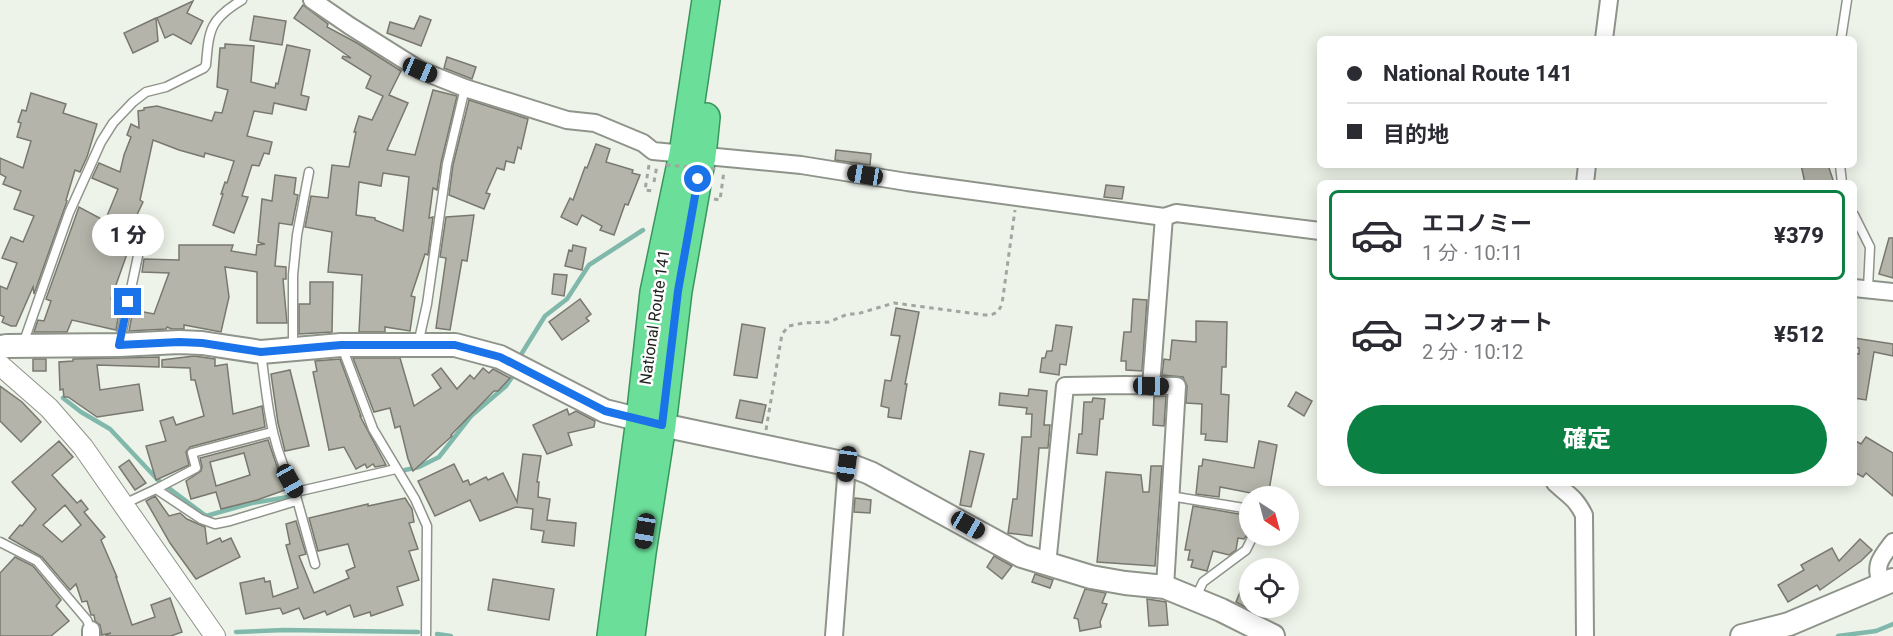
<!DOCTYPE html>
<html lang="ja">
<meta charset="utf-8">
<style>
body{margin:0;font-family:Roboto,"Noto Sans JP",sans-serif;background:#f2f2f3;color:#2b2b33;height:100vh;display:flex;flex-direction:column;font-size:22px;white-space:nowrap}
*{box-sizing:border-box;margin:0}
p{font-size:20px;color:#7c7c81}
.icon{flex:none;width:33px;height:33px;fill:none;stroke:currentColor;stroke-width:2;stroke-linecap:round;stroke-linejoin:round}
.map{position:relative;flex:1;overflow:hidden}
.panel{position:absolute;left:1317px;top:180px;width:540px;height:306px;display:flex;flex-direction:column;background:#fff;border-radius:9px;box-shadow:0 3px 15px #0003}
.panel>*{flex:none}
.hud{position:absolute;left:1317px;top:36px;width:540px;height:132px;border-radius:9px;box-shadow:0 3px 15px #0003;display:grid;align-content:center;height:132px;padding:0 30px;background:#fff}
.needle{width:39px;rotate:144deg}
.buttons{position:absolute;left:1239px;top:486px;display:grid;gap:12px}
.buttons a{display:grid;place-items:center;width:60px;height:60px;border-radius:50%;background:#fff;box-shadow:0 3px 15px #0003;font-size:30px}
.end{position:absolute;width:27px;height:27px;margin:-14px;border:8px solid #1a73e8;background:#fff;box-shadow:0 0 0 3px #fff}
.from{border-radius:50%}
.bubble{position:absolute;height:42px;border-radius:21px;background:#fff;box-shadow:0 3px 15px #0003;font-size:20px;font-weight:800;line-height:42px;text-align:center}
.car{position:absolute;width:18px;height:36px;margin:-18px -9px;border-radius:8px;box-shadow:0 0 4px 2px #0007;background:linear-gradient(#222 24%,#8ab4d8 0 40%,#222 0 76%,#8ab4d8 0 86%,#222 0)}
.hud b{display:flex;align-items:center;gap:21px;height:57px;font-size:22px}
.hud b+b{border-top:2px solid #e1e1e2}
.hud i{width:15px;height:15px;background:#2b2b33}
ul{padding:10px 0 0;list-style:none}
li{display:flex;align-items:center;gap:18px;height:90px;margin:0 12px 9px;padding:0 18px;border:3px solid transparent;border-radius:9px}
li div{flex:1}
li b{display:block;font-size:22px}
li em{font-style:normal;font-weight:800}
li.selected{border-color:#0b8043}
li>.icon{width:54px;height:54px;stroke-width:1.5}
.cta{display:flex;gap:12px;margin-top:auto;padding:12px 30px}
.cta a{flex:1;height:69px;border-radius:36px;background:#0b8043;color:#fff;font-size:24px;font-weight:800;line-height:69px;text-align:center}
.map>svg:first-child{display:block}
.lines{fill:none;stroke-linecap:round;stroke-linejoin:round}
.stream{stroke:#80b8ab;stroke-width:4.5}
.building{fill:#b5b4aa;stroke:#79786f;stroke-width:1.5;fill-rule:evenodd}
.service-casing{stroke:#8f948b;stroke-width:11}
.minor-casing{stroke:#8f948b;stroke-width:20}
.tertiary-casing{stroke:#8f948b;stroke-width:22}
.secondary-casing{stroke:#8f948b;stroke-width:26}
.trunk-casing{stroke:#38965d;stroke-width:30}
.path{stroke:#a2a69e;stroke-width:3;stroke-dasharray:4.5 4.5;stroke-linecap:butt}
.service{stroke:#fff;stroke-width:8}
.minor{stroke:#fff;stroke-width:16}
.tertiary{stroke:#fff;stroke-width:20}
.secondary{stroke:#fff;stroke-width:22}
.trunk{stroke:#6bde9a;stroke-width:27}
.path-bridge{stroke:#a2a69e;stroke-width:3;stroke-dasharray:4.5 4.5;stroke-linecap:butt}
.route{stroke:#1a73e8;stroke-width:8}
.labels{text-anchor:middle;stroke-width:5;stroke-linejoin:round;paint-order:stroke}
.street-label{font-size:16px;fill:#1e201c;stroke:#fff}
</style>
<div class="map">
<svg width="1893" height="636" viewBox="0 0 1893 636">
<rect width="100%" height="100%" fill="#eef3e9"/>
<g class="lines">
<g class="stream">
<path d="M522,353L545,316L567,299L589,265L643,230"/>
<path d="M63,398L81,412L110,429L158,480L206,516L252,503L288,497"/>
<path d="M405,470L419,467L439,457L471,416L506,386L515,373"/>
<path d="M236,632L284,630L418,632"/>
<path d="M437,634L451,636"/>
<path d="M1838,636L1876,631L1893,624"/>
</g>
</g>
<g class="building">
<path d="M193,1L187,13L203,21L191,44L173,34L165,38L157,18Z"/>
<path d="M303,5L328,24L327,27L357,43L401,71L389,95L408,103L387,150L415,155L433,90L457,96L441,163L437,190L433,188L429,218L433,217L428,255L425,254L411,296L415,297L410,331L385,327V332H359L362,275L328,272L332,232L305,227L311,196L328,198L332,165L349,167L356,132H354L359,116L372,120L383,96L366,88L371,76L342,58L343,56L351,58L294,18ZM383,173L409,177L403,231L375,220V218L356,215L359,182L381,186Z"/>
<path d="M254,16L286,21L282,45L250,40Z"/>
<path d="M420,16L431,20L421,46L387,33L390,22L414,29Z"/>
<path d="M156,18L158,41L133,53L124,33Z"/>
<path d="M225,44L254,46L251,82L275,88L276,83L278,84L287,45L310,50L301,95L309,97L306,110L274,103L272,114L254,111L247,136L272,142L269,154L264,153L259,166L252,165L242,196L248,197L234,233L213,225L223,194H221L225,182L227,183L234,161L205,153L204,157L179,150L153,140L140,200L143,202L135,219L139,220L111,299L121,301L116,330L72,320L67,332H34L38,320L44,321L51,301L46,299L79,207L105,221L118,189L92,178L99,163L120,172L124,155L131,137L127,135L131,124L139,128L138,111L144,110V108L157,106L212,121L215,112L222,113L228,90L217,87L220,48H225Z"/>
<path d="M447,57L476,67L472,79L444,68Z"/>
<path d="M31,93L66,104L63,113L97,124L87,157L80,172L75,170L66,200L67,201L34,294L33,287L16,326H11L2,322L4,317L0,315V286L7,289L17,263L2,258L11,237L23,242L34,216L14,209L21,191L3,184L6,177L0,174V158L23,168L31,141L17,137L21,123L18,122L22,110L26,111Z"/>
<path d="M469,100L528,119L521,149L518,147L514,163L506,161L504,170L497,168L486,193L490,194L484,209L449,195L453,165Z"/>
<path d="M596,144L610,149L606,162L633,170L632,173L640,175L628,205L625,204L614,235L600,230L602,226L582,215L577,225L561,217L570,198L573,200L585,167L587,168Z"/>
<path d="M836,150L871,154L870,165L835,160Z"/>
<path d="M1801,165H1828L1834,183H1805Z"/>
<path d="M275,175L296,178L294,194L298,195L292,225L279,223L275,266L286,267V279H283L287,323H257V272L225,267L229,297L221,332L184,325V329H172L167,327L166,329L129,331L133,310L154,314L169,273L142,272L144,259L179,260V245H233L231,251L256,255L257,245L265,244L258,242L262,199L272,201Z"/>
<path d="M1106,185L1124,187L1122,199L1104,197Z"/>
<path d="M474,215L467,261L462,260L450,330L436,328L446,258L440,257L446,217Z"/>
<path d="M1889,238H1893V278L1879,274Z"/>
<path d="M573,245L586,248L582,270L565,266L569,250L572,251Z"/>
<path d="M554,274L567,275L564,296L552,294Z"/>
<path d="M310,282H333L332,332L299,334V304H310Z"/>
<path d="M580,299L591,314L586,318L589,321L562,340L549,322Z"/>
<path d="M1133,299L1147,300L1142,371L1126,370V361H1121L1124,332H1131Z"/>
<path d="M896,308L919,312L905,384H907L901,419L888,417L889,408L881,406L885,380L891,381L900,336L891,335Z"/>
<path d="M1196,321L1227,322L1226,367H1222L1221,394L1229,395L1227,442L1205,440L1206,434H1201L1202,404L1186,403L1187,386L1183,377L1162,375L1164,359L1170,360L1172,340L1196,342Z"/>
<path d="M742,324L765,328L757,378L734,375Z"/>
<path d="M1056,325L1072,327L1066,365L1060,364L1059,375L1040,372L1042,358H1045L1047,351H1052Z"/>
<path d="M1854,338L1893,344V356L1874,352L1866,400L1854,398V353L1859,354V348L1854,347Z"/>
<path d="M194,356L215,359V366L227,364L233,414L262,406L265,427L190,447L186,452L189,465L156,480L146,446L166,441L160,421L173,417L176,425L204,416L195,380H191L190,368L162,367V360Z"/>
<path d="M159,357V367L97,365L100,390L139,384L143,410L97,417L68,397H64L63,389L60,390L59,362L73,361V359Z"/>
<path d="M353,358H400L414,406L441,388L432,375L441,368L457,389L470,375L474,379L483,368L489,373L493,369L510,378L498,391H494L451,435L452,436L413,471L408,459L400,426L395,428L390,408L374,412Z"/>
<rect x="33" y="359" width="13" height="12"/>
<path d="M340,359L361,416H360L386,465L375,467L373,464L367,468L365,464L356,469L344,447L329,450L313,372L317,371L315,361Z"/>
<path d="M290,370L309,446L285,451L278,423L271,374Z"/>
<path d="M0,386L22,402L41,422L21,442L0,421Z"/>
<path d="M1029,389L1047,391L1044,425H1050L1048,448H1039L1032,536L1008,533L1013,499H1017L1022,437H1031L1032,414H1026L1027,408L999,405L1000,393L1028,396Z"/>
<path d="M1296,392L1312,401L1304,416L1288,406Z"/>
<path d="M1154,396H1166L1164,426L1153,425Z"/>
<path d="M1093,398L1105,399L1103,419H1100L1097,455L1077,453L1079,434H1082L1084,402H1092Z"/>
<path d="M740,400L766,405L762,423L736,418Z"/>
<path d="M567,409L569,415L576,411L595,421L594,427L568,433L572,445L547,454L533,425Z"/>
<path d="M1866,437L1893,453V496L1866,473L1863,477L1854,472V440L1861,444Z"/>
<path d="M268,440L285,490L257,500L221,509L216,492L191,499L186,481L201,471L202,467L200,458ZM244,453L250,475L216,486L210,462Z"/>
<path d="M59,441L73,457L52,475L77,503L81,500L88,509L84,512L105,537L101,540L117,577H116L132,625L155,617L151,605L170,598L182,632L171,636H106V635L111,633L102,635L100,625L95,621L94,615H91L87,601L82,602L76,584L70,590L42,557L9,538L20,525L22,526L36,509L12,482ZM65,505L81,525L62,542L43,525Z"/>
<path d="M1259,441L1277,445L1268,496H1250L1251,493L1220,487L1219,497L1196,494L1199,466H1202L1203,459L1254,468Z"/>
<path d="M970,451L984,454L971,507L960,505Z"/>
<path d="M523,454L541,456L537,482H539L538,497L550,499L547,520L576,523L574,546L542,542L544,531L531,529L533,509L516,507L480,521L470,500L435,516L418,481L454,464L463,482L468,480L470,485L486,477L488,480L503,473L517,502Z"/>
<path d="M129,460L146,483L135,490L119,467Z"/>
<path d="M1151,466H1162L1155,566L1097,562L1106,472L1141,475L1143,492H1149Z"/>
<path d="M155,496L169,516L180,513L187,519L205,527L207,544L220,538L222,542L231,538L240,557L196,579L170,543L146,501Z"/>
<path d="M405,498L412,509L414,522L409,523L418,549L409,551L419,580L397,587L403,605L371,616L370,612L354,617L350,605L327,615L325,611L304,619L299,608L283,614L280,608L246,614L240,583L264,578L265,582L270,581L273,597L298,588L286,545L290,544L286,524L296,521L306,554L299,556L314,593L349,578L346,571L355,567L348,544L318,551L309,518L368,504V506Z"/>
<path d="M855,498L871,500L870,513L854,512Z"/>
<path d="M1193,506L1250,516V531L1244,539L1238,538L1236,550L1229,555L1213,551L1207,571L1191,567L1193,560H1188L1190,550H1185Z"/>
<path d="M1860,539L1872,550L1861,561L1820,590L1817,585L1788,602L1778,585L1804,570L1801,565L1832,548L1839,561Z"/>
<path d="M994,556L1012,566L1002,579L987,567Z"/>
<path d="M15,557L33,566L61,600L56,606L69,621L51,636H0V573Z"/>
<path d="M1249,570L1250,602L1247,608L1236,602Z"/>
<path d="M1035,574L1053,580L1050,588L1032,582Z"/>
<path d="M493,579L554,589L549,620L488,610Z"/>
<path d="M1085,589L1106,593L1102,603L1107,604L1100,622L1101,627L1080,631L1078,619L1074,618Z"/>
<path d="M1147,599L1166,602L1168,625L1149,626Z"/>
</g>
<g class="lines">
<g class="service-casing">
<g id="service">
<path d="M1841,39L1847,0"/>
<path d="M1840,165L1842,183"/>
<path d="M1854,215L1870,247L1868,288"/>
<path d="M23,344L69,213L101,142L113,123L133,102L146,92L166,87L204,68L206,65C209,29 210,19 242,0"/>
<path d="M418,344L427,304L447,164L465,88"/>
<path d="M119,345L142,237"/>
<path d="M342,347L373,429L415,499L427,526L426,636"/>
<path d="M293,349V275L297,235L309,172"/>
<path d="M261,353C268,404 270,446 296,492L396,469"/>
<path d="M156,489L196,468L192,453L272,432"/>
<path d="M296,496L315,564"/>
<path d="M1170,496L1250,509"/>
<path d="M124,504L156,489L201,519L215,524L230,521L296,501"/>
<path d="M0,542L37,561L87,620L91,630"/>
<path d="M1196,597L1203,582L1246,550L1253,536"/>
</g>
</g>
<g class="minor-casing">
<g id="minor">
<path d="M312,0L350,26L420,70L465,88L567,120L595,123L643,143L653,151L801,165L907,182L1164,217L1176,213L1320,231"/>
<path d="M1604,39L1609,0"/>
<path d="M1585,183L1587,165"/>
<path d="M1854,288L1893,292"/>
<path d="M1151,386L1164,217"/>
<path d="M1555,483C1569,496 1575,497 1584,515L1585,636"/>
<path d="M1047,565L1065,386L1125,385L1177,386L1165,587"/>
<path d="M1882,585C1873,565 1881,558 1893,542"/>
<path d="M91,630V636"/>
<path d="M834,636L847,464"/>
</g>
</g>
<g class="tertiary-casing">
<path id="tertiary" d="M0,365L49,408L83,447L215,636"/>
</g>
<g class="secondary-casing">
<g id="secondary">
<path d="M0,347L7,346L119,345L179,342L202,343L261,352L341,345H455L500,357L605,411L662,425L847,464L870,473L1022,556L1091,577L1125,583L1165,587L1221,610L1273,636"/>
<path d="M1742,636L1789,624L1893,580"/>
</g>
</g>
<g class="trunk-casing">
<g id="trunk">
<path d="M611,636L640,419L654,292L683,154L706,0"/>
<path d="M631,636L642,553L662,425L678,291L702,156L706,117"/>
</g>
</g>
<g class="path">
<path d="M649,165L645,190L653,191V189"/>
<path d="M654,182L657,165"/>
<path d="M714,199L720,200L724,171"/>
<path d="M766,430L782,334L789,326L803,323L829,322L848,314H857L894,303L985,315C995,315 998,313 1002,304L1015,210"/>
</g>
<use href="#service" class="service"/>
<use href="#minor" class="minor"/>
<use href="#tertiary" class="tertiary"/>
<use href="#secondary" class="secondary"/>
<use href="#trunk" class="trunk"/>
<path class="path-bridge" d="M666,165L717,169"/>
</g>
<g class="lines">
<path class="route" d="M128,302L119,345L179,342L202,343L261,352L341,345H455L500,357L605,411L662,425L678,291L698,179"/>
</g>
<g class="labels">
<g class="street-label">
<text transform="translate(654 317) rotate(-82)" y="6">National Route 141</text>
</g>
</g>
</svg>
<div class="buttons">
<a><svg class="needle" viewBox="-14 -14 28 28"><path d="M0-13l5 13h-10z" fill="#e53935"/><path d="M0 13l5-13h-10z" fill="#7c7c81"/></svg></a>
<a><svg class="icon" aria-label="locate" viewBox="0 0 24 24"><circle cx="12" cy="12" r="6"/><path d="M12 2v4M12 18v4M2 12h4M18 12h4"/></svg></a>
</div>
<i class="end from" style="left:698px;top:179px"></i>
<i class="end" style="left:128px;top:302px"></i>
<div class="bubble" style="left:92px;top:214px;width:72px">1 分</div>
<i class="car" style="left:420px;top:70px;rotate:113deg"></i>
<i class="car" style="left:865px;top:175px;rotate:279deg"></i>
<i class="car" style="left:1151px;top:386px;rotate:91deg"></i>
<i class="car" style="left:847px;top:464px;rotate:188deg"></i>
<i class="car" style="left:290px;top:481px;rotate:151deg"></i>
<i class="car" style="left:968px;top:525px;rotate:120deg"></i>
<i class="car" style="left:645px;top:531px;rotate:189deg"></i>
<div class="hud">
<b><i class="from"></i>National Route 141</b>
<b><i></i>目的地</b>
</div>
<section class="panel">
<ul>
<li class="selected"><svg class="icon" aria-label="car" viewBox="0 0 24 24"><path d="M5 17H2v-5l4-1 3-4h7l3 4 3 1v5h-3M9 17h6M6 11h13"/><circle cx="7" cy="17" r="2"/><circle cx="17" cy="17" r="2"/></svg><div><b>エコノミー</b><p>1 分 · 10:11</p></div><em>¥379</em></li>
<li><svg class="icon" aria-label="car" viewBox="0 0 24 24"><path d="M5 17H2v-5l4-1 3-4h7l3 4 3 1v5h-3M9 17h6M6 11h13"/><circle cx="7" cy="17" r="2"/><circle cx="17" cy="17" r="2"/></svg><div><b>コンフォート</b><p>2 分 · 10:12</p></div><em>¥512</em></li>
</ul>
<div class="cta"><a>確定</a></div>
</section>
</div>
